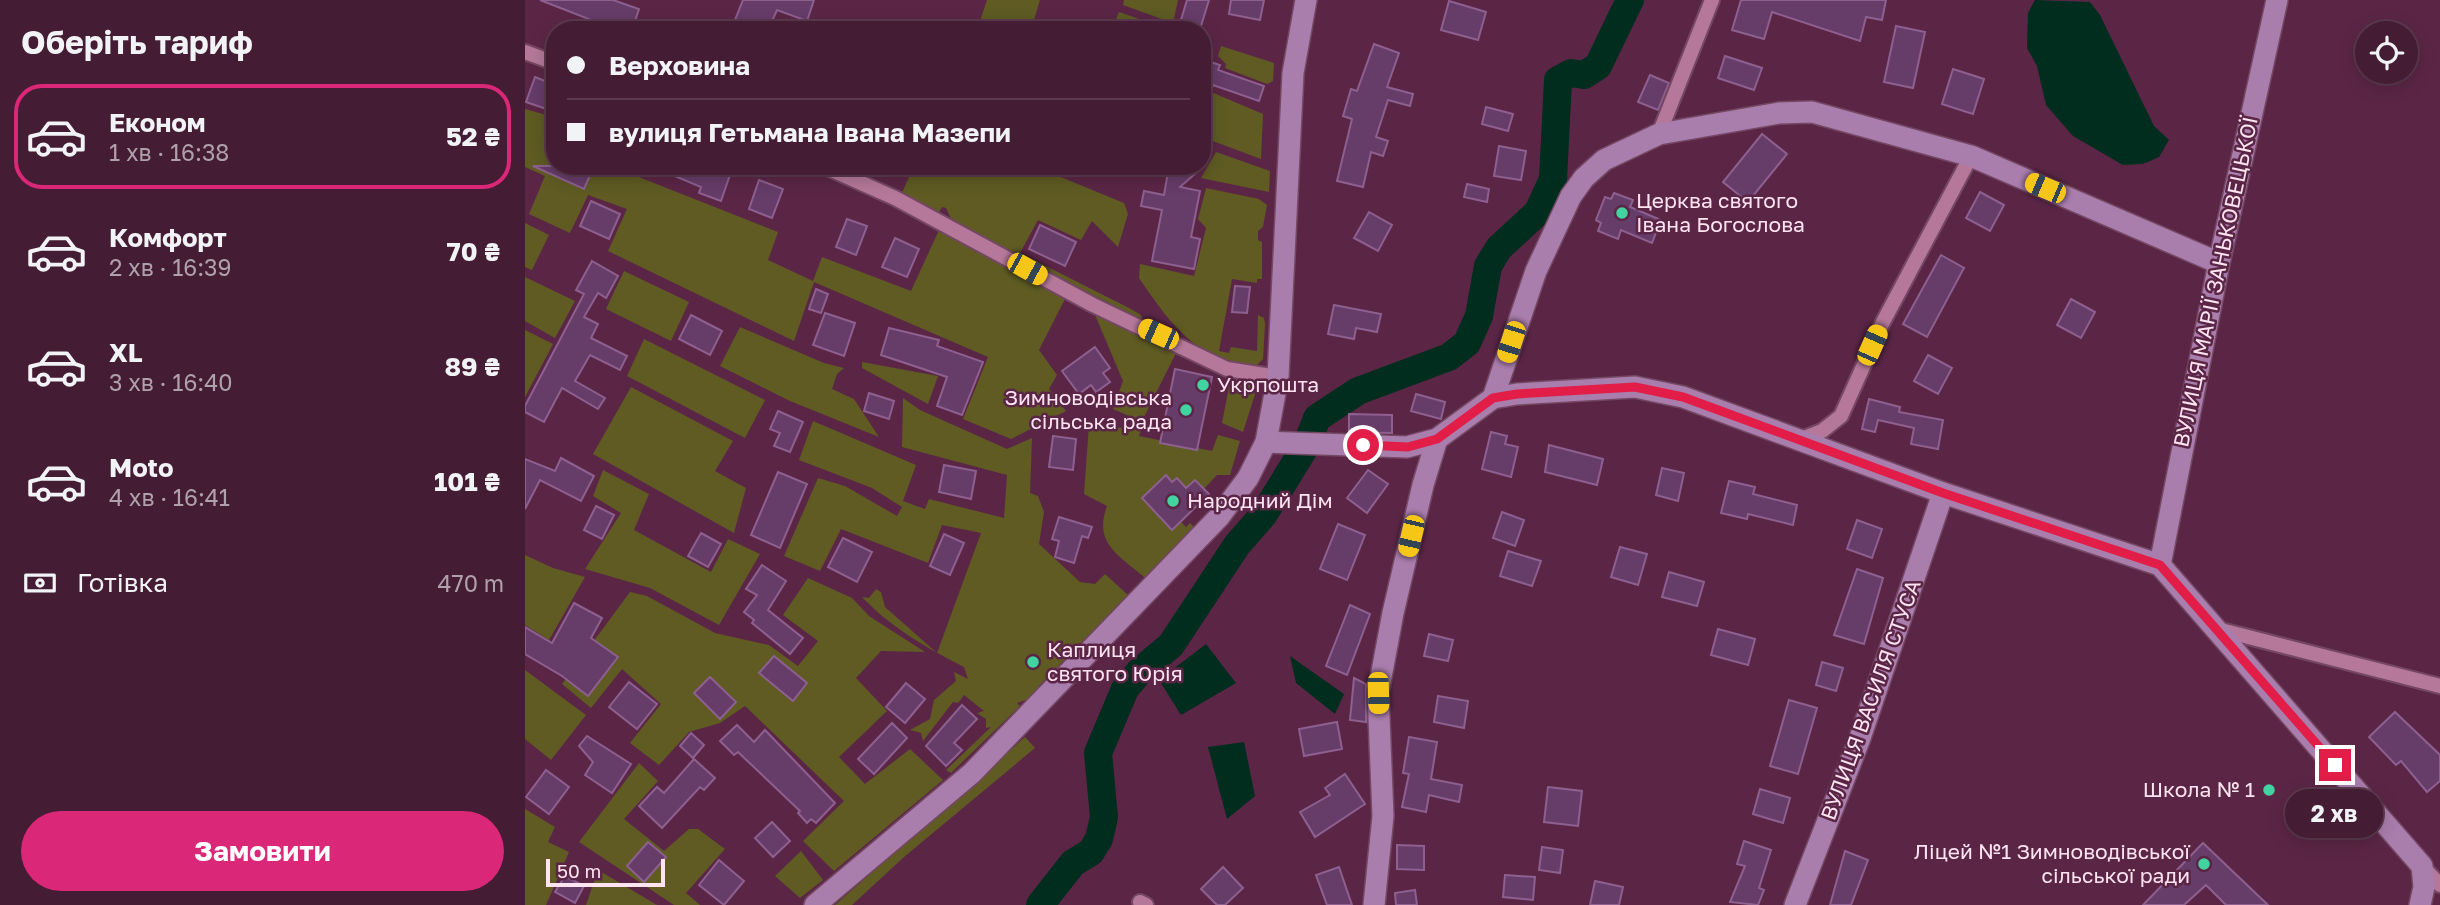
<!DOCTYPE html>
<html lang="uk">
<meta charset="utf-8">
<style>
body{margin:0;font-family:"Golos Text",sans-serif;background:#4b253c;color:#f1f3f6;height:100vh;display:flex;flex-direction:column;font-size:26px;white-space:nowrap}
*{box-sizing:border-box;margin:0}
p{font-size:23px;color:#afa1ac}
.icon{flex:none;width:38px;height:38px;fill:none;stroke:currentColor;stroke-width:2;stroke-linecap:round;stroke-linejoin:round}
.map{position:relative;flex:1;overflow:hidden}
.drawer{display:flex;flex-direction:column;background:#441c34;width:525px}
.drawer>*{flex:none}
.top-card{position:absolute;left:21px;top:21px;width:665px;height:154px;border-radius:28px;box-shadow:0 4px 18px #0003,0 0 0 2px #5c3a4f;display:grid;align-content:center;height:154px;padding:0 21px;background:#441c34}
.buttons{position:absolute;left:1830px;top:21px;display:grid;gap:14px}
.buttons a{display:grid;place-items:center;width:63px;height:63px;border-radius:50%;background:#441c34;box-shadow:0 4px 18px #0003,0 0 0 2px #5c3a4f;font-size:35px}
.scale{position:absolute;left:21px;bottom:18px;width:119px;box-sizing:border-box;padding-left:7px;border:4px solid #fee3f1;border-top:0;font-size:19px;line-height:24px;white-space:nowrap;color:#fee3f1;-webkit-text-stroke:5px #5b2646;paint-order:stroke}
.end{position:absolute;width:32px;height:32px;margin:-16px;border:9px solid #e11d48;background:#fff;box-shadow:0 0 0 4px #fff}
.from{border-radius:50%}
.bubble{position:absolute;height:49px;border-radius:24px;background:#441c34;box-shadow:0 4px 18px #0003,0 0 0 2px #5c3a4f;font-size:23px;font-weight:700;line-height:49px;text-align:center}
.car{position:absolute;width:21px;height:42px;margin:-21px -10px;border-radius:9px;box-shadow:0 0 5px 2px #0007;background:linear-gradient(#f5c518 24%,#345 0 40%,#f5c518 0 76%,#345 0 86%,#f5c518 0)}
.top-card b{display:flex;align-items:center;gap:24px;height:66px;font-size:26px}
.top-card b+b{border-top:2px solid #5c3a4f}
.top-card i{width:18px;height:18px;background:#f1f3f6}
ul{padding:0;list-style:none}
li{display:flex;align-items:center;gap:21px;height:105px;margin:0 14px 10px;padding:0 7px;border:4px solid transparent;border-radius:28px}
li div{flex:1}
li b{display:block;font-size:26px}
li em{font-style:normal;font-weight:700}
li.active{border-color:#db2777}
li>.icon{width:63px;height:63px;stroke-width:1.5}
h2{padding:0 21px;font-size:32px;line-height:84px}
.pay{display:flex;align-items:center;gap:18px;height:77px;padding:0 21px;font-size:26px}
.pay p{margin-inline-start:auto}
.primary-button{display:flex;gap:14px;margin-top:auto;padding:14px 21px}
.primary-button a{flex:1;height:80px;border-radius:42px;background:#db2777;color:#fff;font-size:28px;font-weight:700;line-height:80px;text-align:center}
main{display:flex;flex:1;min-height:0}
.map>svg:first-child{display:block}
.green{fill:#5f5b23}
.water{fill:#002d1e}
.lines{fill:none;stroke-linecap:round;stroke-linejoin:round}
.river{stroke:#002d1e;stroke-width:28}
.building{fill:#663c69;stroke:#8d608f;stroke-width:2}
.street-casing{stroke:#744763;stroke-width:18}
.secondary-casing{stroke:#744763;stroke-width:24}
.street{stroke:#b5789a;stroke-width:14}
.secondary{stroke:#a97dac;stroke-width:21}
.route{stroke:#e11d48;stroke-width:9}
.poi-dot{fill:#42d4a0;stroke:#5b2646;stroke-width:2.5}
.labels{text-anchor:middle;stroke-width:5;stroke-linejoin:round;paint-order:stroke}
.poi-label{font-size:21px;fill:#fee3f1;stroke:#5b2646;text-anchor:start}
.street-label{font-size:21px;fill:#fee3f1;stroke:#5b2646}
</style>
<main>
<section class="drawer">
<h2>Оберіть тариф</h2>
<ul>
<li class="active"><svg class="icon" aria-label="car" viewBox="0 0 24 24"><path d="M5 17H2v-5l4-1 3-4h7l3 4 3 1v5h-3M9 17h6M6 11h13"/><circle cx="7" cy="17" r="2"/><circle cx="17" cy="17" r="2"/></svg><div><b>Економ</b><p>1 хв · 16:38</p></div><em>52 ₴</em></li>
<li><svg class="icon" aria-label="car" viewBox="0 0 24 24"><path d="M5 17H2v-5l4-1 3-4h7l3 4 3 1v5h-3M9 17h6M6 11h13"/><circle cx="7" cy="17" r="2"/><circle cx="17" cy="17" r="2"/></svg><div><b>Комфорт</b><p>2 хв · 16:39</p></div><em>70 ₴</em></li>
<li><svg class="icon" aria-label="car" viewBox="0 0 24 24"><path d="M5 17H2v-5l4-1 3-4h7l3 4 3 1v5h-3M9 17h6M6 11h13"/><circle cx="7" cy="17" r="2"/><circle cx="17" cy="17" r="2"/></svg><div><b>XL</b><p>3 хв · 16:40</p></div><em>89 ₴</em></li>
<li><svg class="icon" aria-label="car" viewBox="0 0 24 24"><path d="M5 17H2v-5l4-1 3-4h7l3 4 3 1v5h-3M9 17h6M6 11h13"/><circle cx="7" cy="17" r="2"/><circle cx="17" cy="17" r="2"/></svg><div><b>Moto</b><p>4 хв · 16:41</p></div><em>101 ₴</em></li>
</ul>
<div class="pay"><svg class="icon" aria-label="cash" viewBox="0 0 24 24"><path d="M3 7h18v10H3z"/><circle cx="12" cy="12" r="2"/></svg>Готівка<p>470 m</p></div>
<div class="primary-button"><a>Замовити</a></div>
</section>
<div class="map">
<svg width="1915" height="905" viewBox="0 0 1915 905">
<rect width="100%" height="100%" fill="#5b2646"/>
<g class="green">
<path d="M462,0H515L506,30H452Z"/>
<path d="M599,0H653L648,23L598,5Z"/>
<path d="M594,12L646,30H587Z"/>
<path d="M696,46L749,63L748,81L742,84L700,68L701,64L693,56Z"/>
<path d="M686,92L738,114L736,159L677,137V115Z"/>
<path d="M30,105V166H86L253,232L243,260L288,281L297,257L386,291L414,230L541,297L514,350L532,375L524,389L541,411L486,439L438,419L463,357L289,282L269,341L83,251L102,209L63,195L45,233L4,214L20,176L0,167V109L25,116Z"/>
<path d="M691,152L745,171L744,192L676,178Z"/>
<path d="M389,166H509L599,203L603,214L593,247L567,221L556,240L513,220L495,253L604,308L616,315L618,320L445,233L427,221L421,208L417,207L413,214L376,195Z"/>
<path d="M681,188L734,199L742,205L738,227L733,231V240L737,242V279H732V283L707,279L694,351L704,353L706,347L732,351L733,315L739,318L740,324L738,359L732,365C671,362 645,323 614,278L615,264L669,276L681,228L673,219Z"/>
<path d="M0,223L24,235L7,270L0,267Z"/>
<path d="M99,271L164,302L146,341L81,309Z"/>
<path d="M0,277L50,301L30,338L0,321Z"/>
<path d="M568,310L652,351L618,419L613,420L588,409L598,381Z"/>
<path d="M215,327L299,363L319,368L312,374L307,389L329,399L354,437L265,401L195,366Z"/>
<path d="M0,330L28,344L0,397Z"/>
<path d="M119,339L240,400L220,438L102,376Z"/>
<path d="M337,362L413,376L403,404L337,368Z"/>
<path d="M706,377L733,385L718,432L697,423Z"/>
<path d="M106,387L208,441L190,471L221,488L209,533L68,454Z"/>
<path d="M378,398L395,410L482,449L507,438L505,493L513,496L519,512L514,544L555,582L570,584L580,574L603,595L555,644L556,647L545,654L513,687V696L492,703L495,706L426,773L421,770L466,727L461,728V719L452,713L459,711L439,695L433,703L428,702L398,741L396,733L385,730L405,719L409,700L431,681L429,672L443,679L439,667C403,649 364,626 337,597L344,598L351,589L356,592L360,607L412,653L456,533L417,525L403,563L316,529L295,571L259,556L293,478L320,486L372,516L377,507L347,488L274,460L288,421L391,465L378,501L400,509L404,499L479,518L482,475L377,447Z"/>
<path d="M564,424L616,430L614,436L687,451L693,435L715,441L705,475H692L675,493L638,503L661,527L665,523L669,527L620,578C594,555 568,544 582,506L559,494Z"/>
<path d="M78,470L124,494L109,530L186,572L203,539L235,554L194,625L125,588L60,569L96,513L68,496Z"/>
<path d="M0,555L28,568L60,577L24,640L0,625Z"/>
<path d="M283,578L327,598L344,616L400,652L356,651L331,678L362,711L314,757L340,784L385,749L418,780L309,871L278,841L319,801L220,706L195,723L164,732L134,765L105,743L136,704L97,669L66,708L37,684L105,592L122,596L190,633L244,645L273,666L293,641L258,615Z"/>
<path d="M0,670L61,715L26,760L0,739Z"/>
<path d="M500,737L510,748L379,857L327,905H310Z"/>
<path d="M114,763L133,781L99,819L139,851L164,829H173L200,849L161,893L175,905H149L54,842Z"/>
<path d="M0,809L30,827L23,842L44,852L21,905H0Z"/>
<path d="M276,851L298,880L275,898L250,876Z"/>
<path d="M73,870L132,905H61Z"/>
</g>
<g class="water">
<path d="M1510,0L1565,2L1575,15L1629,126L1644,140L1634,157L1618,164L1598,165L1548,136L1521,105L1512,66L1502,48L1503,13Z"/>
<path d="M681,644L711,683L656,715L634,680Z"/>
<path d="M765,656L819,694L810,714L771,683Z"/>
<path d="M719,742L730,796L702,819L683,747Z"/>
</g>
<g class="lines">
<path class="river" d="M515,905L548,863L566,852L574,839L579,817L573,753L600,689L614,672L646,645L712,545L739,514L782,444L792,418L833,391L924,357L942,343L954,316L963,266L974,248L1013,212L1028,179L1033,80L1046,73L1059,75L1073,66L1105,0"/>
</g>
<g class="building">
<path d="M15,0H88L114,9L107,30H66L69,21Z"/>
<path d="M218,0H289L282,21L252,10L243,30H206Z"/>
<path d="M662,0H684L675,29L655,23Z"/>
<path d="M706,0H739L735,20L704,14Z"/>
<path d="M1216,0H1361L1357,20L1341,17L1335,41L1247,12L1239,39L1207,30Z"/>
<path d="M924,1L961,12L953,40L916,30Z"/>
<path d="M1371,26L1400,32L1388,88L1359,82Z"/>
<path d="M849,44L874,53L862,87L888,94L885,106L863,100L851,137L863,141L858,156L846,152L838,187L812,181L827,119L818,116L826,89L832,91Z"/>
<path d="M1200,56L1237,68L1229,90L1193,78Z"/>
<path d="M677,59L695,65L693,70L739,86L734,101L688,85L687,88L677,85Z"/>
<path d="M1428,69L1459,79L1448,114L1417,104Z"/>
<path d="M1125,75L1144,83L1133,110L1113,102Z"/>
<path d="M10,77L30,85L24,110L1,102Z"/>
<path d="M961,107L988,114L983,131L957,124Z"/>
<path d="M1237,134L1262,154L1223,202L1198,182Z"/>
<path d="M974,146L1001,151L996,180L969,176Z"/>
<path d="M8,166H69L59,189Z"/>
<path d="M126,166H208L196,201L174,193L176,187Z"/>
<path d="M644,166H679L655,187L675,191L666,237L675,239L669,269L627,261L637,210L616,206L619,191L639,195Z"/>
<path d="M234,180L258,189L247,218L224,209Z"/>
<path d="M942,184L964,189L962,202L939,197Z"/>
<path d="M1455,192L1479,205L1465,231L1441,218Z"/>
<path d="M1089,193L1108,200L1105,207L1136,220L1127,243L1096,230L1093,239L1073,231L1076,223L1071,220L1080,197L1086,199Z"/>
<path d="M66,201L95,214L84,239L55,226Z"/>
<path d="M844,212L867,225L853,251L829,238Z"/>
<path d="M322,219L342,226L331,255L311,247Z"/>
<path d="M515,225L551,242L540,266L504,249Z"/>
<path d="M370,238L394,249L382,277L357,267Z"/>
<path d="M1416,255L1439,268L1402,337L1378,324Z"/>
<path d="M67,261L93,276L81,298L73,293L59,317L73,324L66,338L102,356L95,370L65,355L50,381L80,398L73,409L37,388L19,422L0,412V406L59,294L51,290Z"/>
<path d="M710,286L725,287L722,313L707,312Z"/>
<path d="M291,289L303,294L296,313L284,309Z"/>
<path d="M1546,299L1570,312L1556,338L1532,325Z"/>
<path d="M809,305L856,314L852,332L831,328L829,339L803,334Z"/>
<path d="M300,313L330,323L319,356L288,345Z"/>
<path d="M166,315L197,331L185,355L154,339Z"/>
<path d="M364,328L414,340L412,346L458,362L437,415L412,406L422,377L356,355Z"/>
<path d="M570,347L585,368L578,373L585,382L571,392L566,385L554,394L537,371Z"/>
<path d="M1403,355L1427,368L1413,394L1389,381Z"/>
<path d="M650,369L687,377L672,450L635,443Z"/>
<path d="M344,393L369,401L364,419L339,411Z"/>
<path d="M891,394L920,402L916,419L886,411Z"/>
<path d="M1344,399L1375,407L1374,412L1418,420L1413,449L1386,444L1389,428L1353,420L1350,432L1337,429Z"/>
<path d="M253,411L278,422L265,452L249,446L255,433L245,429Z"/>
<path d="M824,414L867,415V433L824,432Z"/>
<path d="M966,432L982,436L980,444L993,447L986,477L957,469Z"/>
<path d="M528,436L551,439L548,470L524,467Z"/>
<path d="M1024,445L1078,459L1072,485L1020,472Z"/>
<path d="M36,458L69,476L56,501L15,480L0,509V459L30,471Z"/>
<path d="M419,465L451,471L446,499L414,492Z"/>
<path d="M1137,468L1159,473L1153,501L1131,495Z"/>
<path d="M843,470L863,484L842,513L822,498Z"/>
<path d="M253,472L282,484L255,548L226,535Z"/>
<path d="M641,475L647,482L652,478L661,488L670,480L684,494L647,530L617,498Z"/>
<path d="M1204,481L1230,487L1228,494L1272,505L1268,525L1223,514L1222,519L1196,513Z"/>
<path d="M71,506L89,515L77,539L59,530Z"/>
<path d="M977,512L999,520L990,546L968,538Z"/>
<path d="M534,517L567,527L563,538L557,536L549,563L530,557L534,541L527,539Z"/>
<path d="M1332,520L1357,529L1347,558L1322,549Z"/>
<path d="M813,524L840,535L822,580L795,569Z"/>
<path d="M176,533L196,544L183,567L163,556Z"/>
<path d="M419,534L439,543L425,575L405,566Z"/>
<path d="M318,538L347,552L332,582L303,567Z"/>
<path d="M1095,547L1122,554L1113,585L1086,577Z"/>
<path d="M983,551L1016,561L1007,586L975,576Z"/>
<path d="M237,565L261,581L243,610L278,638L265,654L227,623L229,620L219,612L232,595L221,589Z"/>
<path d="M1332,569L1358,578L1339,644L1309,635Z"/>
<path d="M1144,572L1179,582L1172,606L1137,597Z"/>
<path d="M49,603L77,618L66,638L93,657L63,696L37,676L0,654V627L27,643Z"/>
<path d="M825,605L845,614L822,675L801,666Z"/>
<path d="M1193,629L1230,639L1223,665L1186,655Z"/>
<path d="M904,634L928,640L923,661L899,656Z"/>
<path d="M249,656L282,683L268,701L234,673Z"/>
<path d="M1297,662L1318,668L1311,691L1291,685Z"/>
<path d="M185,677L211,702L195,719L169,693Z"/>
<path d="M829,678L841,684V722L825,720Z"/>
<path d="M104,682L132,704L112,729L84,707Z"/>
<path d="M381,683L400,699L380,723L361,707Z"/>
<path d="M913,696L943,701L939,728L909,722Z"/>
<path d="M1264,700L1292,708L1273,774L1245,766Z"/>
<path d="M437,705L452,719L429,743L437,750L421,766L401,746Z"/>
<path d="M1870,712L1915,755V781L1902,792L1876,761L1871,765L1844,737Z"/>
<path d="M812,722L817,749L779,756L774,729Z"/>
<path d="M367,723L382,738L349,774L333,759Z"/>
<path d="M212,725L229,742L240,730L310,803L291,823L286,819L282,823L273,813L275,811L213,752L209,755L195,741Z"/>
<path d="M166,733L179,745L168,758L155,746Z"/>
<path d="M62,736L106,764L87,793L60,775L68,762L54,746Z"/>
<path d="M884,737L912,742L906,779L937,785L934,802L904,795L901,812L877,807L884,774L878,773Z"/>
<path d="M169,759L190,778L179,790L175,787L137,828L114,806L132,787L139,793Z"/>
<path d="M21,770L44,787L24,814L1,797Z"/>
<path d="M820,774L840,804L790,837L775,812L805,795L800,788Z"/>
<path d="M1023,787L1057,791L1053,826L1019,822Z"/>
<path d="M1235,789L1265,798L1258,823L1228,814Z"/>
<path d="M247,822L265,841L248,857L230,838Z"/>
<path d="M1219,841L1246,850L1234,888L1239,890L1233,905L1205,902L1220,866L1212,864Z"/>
<path d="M123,842L141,857L119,882L102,866Z"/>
<path d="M1678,843L1743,905H1701L1681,885L1659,905H1618Z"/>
<path d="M872,845L899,846V870L872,869Z"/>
<path d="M1017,847L1038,850L1035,873L1014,870Z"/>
<path d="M1320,851L1343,860L1326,905H1305Z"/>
<path d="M194,860L219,881L199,905L174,885Z"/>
<path d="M698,867L718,888L700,905H692L676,889Z"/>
<path d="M814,867L827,905H802L791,875Z"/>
<path d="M980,875L1010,877L1008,900L978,897Z"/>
<path d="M40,876L59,886L50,903L30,892Z"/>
<path d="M1070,881L1098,887L1094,905H1065Z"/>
<path d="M890,890L892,905H871L870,893Z"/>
</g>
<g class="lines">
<g class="street-casing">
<g id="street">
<path d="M0,52L30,63"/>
<path d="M1134,134L1187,0"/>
<path d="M298,166L370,198L568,305L702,369L753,377"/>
<path d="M1274,440L1297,431L1316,416L1358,322L1446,156"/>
<path d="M1692,629L1915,686"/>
<path d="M1897,866L1915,885"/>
<path d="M615,902L621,905"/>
</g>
</g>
<g class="secondary-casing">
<g id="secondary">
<path d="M968,398L1011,271L1046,196L1059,178L1079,160L1134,134L1254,113L1287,112L1446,156L1694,263"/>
<path d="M741,442L882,447L912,439L968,398L992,394L1110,387L1158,397L1418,493L1635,565"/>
<path d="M1635,565L1694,263L1752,0"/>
<path d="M1635,565L1897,866L1899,887L1895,905"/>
<path d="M290,905L447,773L694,517L723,478L741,442L753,377L768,73L781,0"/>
<path d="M849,905L858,816L853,693L868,613L898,485L912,439"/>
<path d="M1270,905L1335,738L1418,493"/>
</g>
</g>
<use href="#street" class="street"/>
<use href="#secondary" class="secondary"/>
</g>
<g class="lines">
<path class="route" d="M838,445L883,447L912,439L968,398L992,394L1110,387L1158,397L1418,493L1635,565L1810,765"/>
</g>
<g class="poi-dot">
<circle cx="1097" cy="213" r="7"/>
<circle cx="678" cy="385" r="7"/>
<circle cx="661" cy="410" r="7"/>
<circle cx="648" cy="501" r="7"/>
<circle cx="508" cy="662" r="7"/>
<circle cx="1744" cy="790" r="7"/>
<circle cx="1679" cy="864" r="7"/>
</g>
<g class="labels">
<g class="poi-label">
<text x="1111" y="208">Церква святого<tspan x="1111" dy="24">Івана Богослова</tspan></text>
<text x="692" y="392">Укрпошта</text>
<text x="647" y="405" text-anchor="end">Зимноводівська<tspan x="647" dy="24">сільська рада</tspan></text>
<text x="662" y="508">Народний Дім</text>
<text x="522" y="657">Каплиця<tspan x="522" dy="24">святого Юрія</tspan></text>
<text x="1730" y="797" text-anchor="end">Школа № 1</text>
<text x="1665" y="859" text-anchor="end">Ліцей №1 Зимноводівської<tspan x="1665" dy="24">сільської ради</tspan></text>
</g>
<g class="street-label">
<text transform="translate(1691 282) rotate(-78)" y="7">ВУЛИЦЯ МАРІЇ ЗАНЬКОВЕЦЬКОЇ</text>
<text transform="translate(1346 700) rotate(-70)" y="7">ВУЛИЦЯ ВАСИЛЯ СТУСА</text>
</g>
</g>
</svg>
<div class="buttons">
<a><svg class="icon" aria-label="locate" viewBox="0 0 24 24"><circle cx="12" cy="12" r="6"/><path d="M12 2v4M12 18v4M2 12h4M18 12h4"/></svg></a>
</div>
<div class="scale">50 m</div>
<i class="end from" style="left:838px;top:445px"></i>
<i class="end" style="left:1810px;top:765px"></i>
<div class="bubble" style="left:1760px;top:789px;width:98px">2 хв</div>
<i class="car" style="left:1520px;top:188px;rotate:293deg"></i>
<i class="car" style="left:502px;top:269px;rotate:119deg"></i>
<i class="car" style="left:633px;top:334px;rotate:294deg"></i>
<i class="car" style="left:986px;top:342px;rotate:198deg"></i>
<i class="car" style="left:1347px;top:345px;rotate:24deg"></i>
<i class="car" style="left:886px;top:536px;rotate:193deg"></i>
<i class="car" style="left:853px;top:693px;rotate:178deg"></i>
<div class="top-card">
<b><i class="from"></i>Верховина</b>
<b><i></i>вулиця Гетьмана Івана Мазепи</b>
</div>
</div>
</main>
